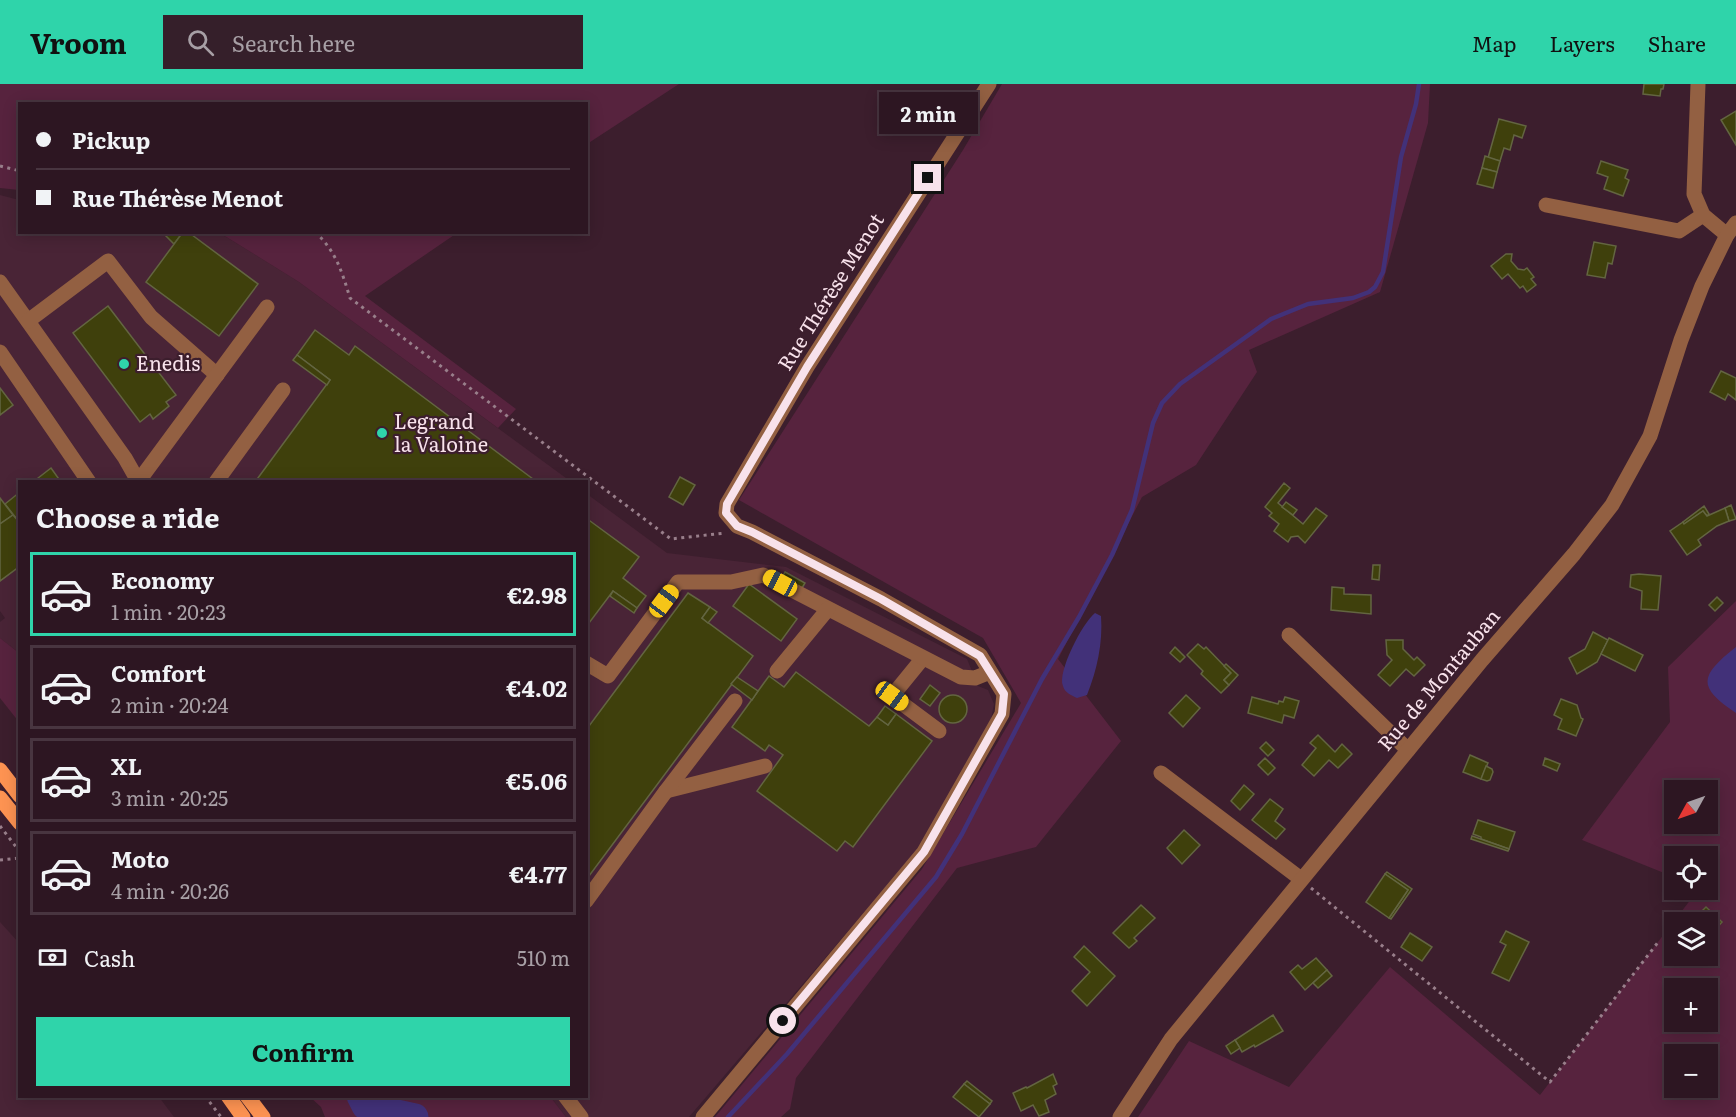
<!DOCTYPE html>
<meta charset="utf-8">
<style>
body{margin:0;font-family:Literata,serif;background:#351f2a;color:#f1f3f6;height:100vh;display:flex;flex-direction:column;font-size:22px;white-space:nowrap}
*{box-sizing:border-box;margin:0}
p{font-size:20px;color:#a79fa5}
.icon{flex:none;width:33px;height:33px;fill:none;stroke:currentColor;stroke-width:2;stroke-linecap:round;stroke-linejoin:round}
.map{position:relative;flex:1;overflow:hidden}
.drawer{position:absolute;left:18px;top:396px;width:570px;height:618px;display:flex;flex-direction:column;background:#2d1622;border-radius:0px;box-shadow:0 3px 15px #0003,0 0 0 2px #483540}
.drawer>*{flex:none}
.hud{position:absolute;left:18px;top:18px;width:570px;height:132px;border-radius:0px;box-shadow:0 3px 15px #0003,0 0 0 2px #483540;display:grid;align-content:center;height:132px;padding:0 18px;background:#2d1622}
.needle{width:39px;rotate:230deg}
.tools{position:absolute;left:1664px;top:696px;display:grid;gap:12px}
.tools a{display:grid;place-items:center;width:54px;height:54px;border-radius:0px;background:#2d1622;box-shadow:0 3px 15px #0003,0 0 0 2px #483540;font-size:30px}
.end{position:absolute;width:27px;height:27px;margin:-14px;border:8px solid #f8e2eb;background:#111;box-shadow:0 0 0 3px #111}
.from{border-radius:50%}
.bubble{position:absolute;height:42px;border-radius:0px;background:#2d1622;box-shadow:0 3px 15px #0003,0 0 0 2px #483540;font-size:20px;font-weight:700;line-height:42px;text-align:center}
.car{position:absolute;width:18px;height:36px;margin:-18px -9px;border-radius:8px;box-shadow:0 0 4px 2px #0007;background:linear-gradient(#f5c518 24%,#345 0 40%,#f5c518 0 76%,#345 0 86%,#f5c518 0)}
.hud b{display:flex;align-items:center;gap:21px;height:57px;font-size:22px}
.hud b+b{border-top:2px solid #483540}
.hud i{width:15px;height:15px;background:#f1f3f6}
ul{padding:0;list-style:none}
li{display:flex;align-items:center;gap:18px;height:84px;margin:0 12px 9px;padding:0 6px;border:3px solid #483540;border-radius:0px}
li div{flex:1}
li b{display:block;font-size:22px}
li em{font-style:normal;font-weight:700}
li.current{border-color:#2fd4aa}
li>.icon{width:54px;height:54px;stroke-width:1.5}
h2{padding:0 18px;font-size:27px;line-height:72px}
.pay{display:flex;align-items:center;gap:15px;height:66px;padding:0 18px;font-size:22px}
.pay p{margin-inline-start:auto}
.cta{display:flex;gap:12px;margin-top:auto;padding:12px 18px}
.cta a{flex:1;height:69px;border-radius:0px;background:#2fd4aa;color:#111;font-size:24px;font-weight:700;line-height:69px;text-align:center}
header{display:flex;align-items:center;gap:36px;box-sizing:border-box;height:84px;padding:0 30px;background:#2fd4aa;color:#111}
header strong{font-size:28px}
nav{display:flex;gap:33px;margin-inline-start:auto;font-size:21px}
.search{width:420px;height:54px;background:#351f2a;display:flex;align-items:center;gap:15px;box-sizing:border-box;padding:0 21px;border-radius:0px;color:#a79fa5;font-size:22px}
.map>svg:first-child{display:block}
.built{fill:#492436}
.green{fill:#57233e;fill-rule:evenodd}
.water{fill:#423179}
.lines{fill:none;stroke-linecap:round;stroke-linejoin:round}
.stream{stroke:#423179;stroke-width:4.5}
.river{stroke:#423179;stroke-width:27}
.building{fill:#3f400c;stroke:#636541;stroke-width:1.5}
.path{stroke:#997f8b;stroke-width:3;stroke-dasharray:3 4.5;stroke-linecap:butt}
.minor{stroke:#936042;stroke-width:15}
.major{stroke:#fd9352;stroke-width:15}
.route{stroke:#f8e2eb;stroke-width:8}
.poi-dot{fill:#2fd4aa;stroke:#3c1e2d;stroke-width:2}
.labels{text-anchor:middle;stroke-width:4.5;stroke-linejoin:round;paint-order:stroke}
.street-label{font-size:20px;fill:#f8e2eb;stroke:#3c1e2d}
.poi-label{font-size:20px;fill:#f8e2eb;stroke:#3c1e2d;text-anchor:start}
</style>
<header>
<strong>Vroom</strong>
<div class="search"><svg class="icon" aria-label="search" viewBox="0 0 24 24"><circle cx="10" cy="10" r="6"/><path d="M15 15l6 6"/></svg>Search here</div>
<nav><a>Map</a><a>Layers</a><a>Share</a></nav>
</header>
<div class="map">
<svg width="1736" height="1033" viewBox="0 0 1736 1033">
<rect width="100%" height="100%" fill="#3c1e2d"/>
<g class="built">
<path d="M0,111L19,116L20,148L220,149L299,198L570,397L20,398L19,569L0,554V538L5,534L0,527Z"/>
<path d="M587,410L667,469L786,483L967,575L978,602L988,606L994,620L991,635L920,763L689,1033H566L552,1015L548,1013L586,1012Z"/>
<path d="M0,838L19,859L20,1012L159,1013L174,1033H0Z"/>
</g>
<g class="green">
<path d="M0,0H679L587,60L586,20H20L19,106L0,104Z"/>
<path d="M1002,0H1430L1428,39L1380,208L1249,266L1257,288L1196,381L1142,413L1058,575L1121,657L1036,763L957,784L796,994L790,1025L781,1033H715L922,785L1021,619L983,554L739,416L963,66Z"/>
<path d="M220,149H457L365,212L516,325L498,344L299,198Z"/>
<path d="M1736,517V1033H1138L1189,957L1289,1003L1390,883L1540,1011L1698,806H1707V772H1674V793L1582,756L1670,638L1668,583ZM1674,706H1707V740H1674ZM1674,838H1707V872H1674ZM1674,904H1707V938H1674ZM1674,970H1707V1004H1674Z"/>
<path d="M0,554L19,569V638L0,614Z"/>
<path d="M310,1013H548L552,1015L566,1033H325L321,1023Z"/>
</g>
<g class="water">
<path d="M1095,529L1101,532C1103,559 1097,586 1087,611L1077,614C1071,611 1065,609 1063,602C1057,588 1083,538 1095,529Z"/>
<path d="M1736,563V629C1697,603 1699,592 1736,563Z"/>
</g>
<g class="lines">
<path class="stream" d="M728,1033L787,970L936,793L962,750L1042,595L1079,533L1112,471L1132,426L1153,339L1162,319L1180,300L1271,235L1308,220L1353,214L1369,208L1375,203L1383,188L1401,73L1416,20L1419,0"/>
<path class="river" d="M360,1012L365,1022L415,1033"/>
</g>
<g class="building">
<path d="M1644,0H1664L1663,5H1661L1660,12L1643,10Z"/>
<path d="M1736,27V61L1721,36Z"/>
<path d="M1499,35L1526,42L1522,54L1514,51L1510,66L1504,64L1500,77L1488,74Z"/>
<path d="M1485,72L1500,77L1497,88L1482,84Z"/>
<path d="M1601,77L1628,86L1625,94L1629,96L1623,112L1604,105L1608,93L1597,89Z"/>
<path d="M1482,84L1497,88L1493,104L1477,100Z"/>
<path d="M162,148H183L174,160Z"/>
<path d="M183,148H188L258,200L219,252L146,198Z"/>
<path d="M1594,158L1616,162L1612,180L1608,179L1605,194L1587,191Z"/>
<path d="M1506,170H1512L1511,177L1518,185L1524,186L1527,184L1534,193L1531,195L1536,201L1527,208L1523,202L1520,204L1508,190L1502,195L1491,182Z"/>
<path d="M108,222L176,311L166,318L169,322L153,335L150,330L140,338L73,249Z"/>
<path d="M315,246L349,271L355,262L537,398H255L330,296L297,271Z"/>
<path d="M297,271L330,296L327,301L293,276Z"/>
<path d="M1721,287L1736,294V316L1728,310L1725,316L1710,308Z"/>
<path d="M0,304L13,321L0,331Z"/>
<path d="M51,384L61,398H33Z"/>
<path d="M680,393L695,401L683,421L669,413Z"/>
<path d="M1284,399L1290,404L1278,419L1303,440L1316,424L1327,432L1305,459L1298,452L1291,453L1288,458L1274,447L1279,440L1269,432L1272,429L1265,423Z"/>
<path d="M20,408V439L5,420Z"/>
<path d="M0,414L13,431L0,440Z"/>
<path d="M1286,418L1297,426L1293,431L1282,423Z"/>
<path d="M1731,421L1736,435L1729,437L1725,424Z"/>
<path d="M1704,422L1709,430L1707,432L1703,427L1684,440L1683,438Z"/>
<path d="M1725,424L1729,437L1717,442L1698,456L1701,461L1687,471L1670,447L1683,438L1684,440L1703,427L1707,432Z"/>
<path d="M13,431L20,439V482L0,497V440Z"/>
<path d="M586,434L639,473L623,494L646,512L637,524L613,507L586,543Z"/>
<path d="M1373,481H1380L1379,496L1372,495Z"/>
<path d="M785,488L805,499L802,504L782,494Z"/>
<path d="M1639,490L1661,492L1658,526L1641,525L1642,507L1630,503L1631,491Z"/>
<path d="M749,500L797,535L781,557L733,522Z"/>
<path d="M1332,503L1344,504V510L1371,511V530L1331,526Z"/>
<path d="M613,507L637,524L634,529L610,512Z"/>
<path d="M688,509L710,523L702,534L753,572L586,796V646Z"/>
<path d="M1717,513L1723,519L1715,527L1709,521Z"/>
<path d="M710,523L717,528L708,539L702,534Z"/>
<path d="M1593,548L1608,556L1597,578L1577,590L1569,574L1585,565Z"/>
<path d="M1609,554L1643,571L1635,587L1601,570Z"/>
<path d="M1386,556H1403V565L1414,576L1417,573L1425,581L1414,592L1406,585L1390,602L1378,591L1392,576L1387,571Z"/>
<path d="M1198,560L1204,565L1206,563L1231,589L1224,596L1229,601L1221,609L1201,590L1203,587L1187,571Z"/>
<path d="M1175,563L1185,573L1180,578L1170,569Z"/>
<path d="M1226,580L1238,591L1229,601L1224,596L1231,589L1224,582Z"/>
<path d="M796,588L869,642L877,633L888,641L896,630L932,657L853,763L845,757L837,767L757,707L783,671L769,661L765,667L732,643L769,592L784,603Z"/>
<path d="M737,593L758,607L752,616L731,600Z"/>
<path d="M930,601L940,609L930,622L920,615Z"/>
<circle cx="953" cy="625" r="14"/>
<path d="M1186,611L1200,624L1183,643L1169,629Z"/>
<path d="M1252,613L1278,620L1279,617L1283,618L1285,613L1299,617L1294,634L1284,631L1282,639L1248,629Z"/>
<path d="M1561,615L1577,621L1581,634L1583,635L1576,652L1558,645L1562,635L1554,631Z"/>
<path d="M885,622L896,630L888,641L877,633Z"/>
<path d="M1318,651L1335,668L1342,660L1352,670L1338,684L1329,676L1314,692L1302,681L1316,664L1310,659Z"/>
<path d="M1266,658L1274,666L1268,672L1260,664Z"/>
<path d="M1470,671L1488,679L1481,695L1463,688Z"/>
<path d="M1265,674L1275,684L1268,691L1258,681Z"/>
<path d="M1545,674L1560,680L1557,687L1543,681Z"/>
<path d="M1486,682L1492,685L1493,688L1490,696L1487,697L1481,695Z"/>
<path d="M1244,701L1254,710L1240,726L1231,717Z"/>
<path d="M1270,715L1283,725L1275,737L1285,745L1276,755L1252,736Z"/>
<path d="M1478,736L1515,748L1509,765L1481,755V753L1473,750Z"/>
<path d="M1184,746L1200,761L1182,780L1167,764Z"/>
<path d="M1472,752L1509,765L1508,767L1471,755Z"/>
<path d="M1387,788L1412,805L1391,835L1389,834L1408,806L1385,790Z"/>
<path d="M1385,790L1408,806L1389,834L1366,818Z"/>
<path d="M1141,821L1155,834L1134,854L1137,857L1129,864L1113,849Z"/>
<path d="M1706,823L1722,838L1713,848L1707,843V838H1702L1696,833Z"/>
<path d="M1506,847L1529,858L1509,897L1492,889L1506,861L1500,858Z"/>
<path d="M1410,849L1432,863L1422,877L1401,863Z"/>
<path d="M1084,862L1115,892L1087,922L1072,907L1090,888L1074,873Z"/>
<path d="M1316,874L1327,886L1305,906L1290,888L1298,881L1302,885Z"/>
<path d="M1327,886L1332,892L1318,904L1313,899Z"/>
<path d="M1273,931L1283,947L1255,963L1254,961L1242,968L1235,956Z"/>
<path d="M1235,956L1240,964L1231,970L1226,962Z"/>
<path d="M1053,990L1057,1000L1053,1002L1056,1010L1045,1016L1049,1028L1039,1032L1033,1021L1021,1027L1013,1009L1026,1003L1027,1004Z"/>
<path d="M967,997L992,1017L990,1020L964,1000Z"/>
<path d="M964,1000L990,1020L979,1033L953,1013Z"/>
</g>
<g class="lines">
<g class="path">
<path d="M0,82L20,87"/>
<path d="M315,148C336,167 342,188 350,214L671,455L725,449"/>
<path d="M0,742L20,768"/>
<path d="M0,776L20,774"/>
<path d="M1311,804L1550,998L1659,857"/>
<path d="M205,1012L221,1033"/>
</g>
<g class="minor">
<path d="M1698,0L1694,110L1703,131L1727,151"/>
<path d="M1546,121L1679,147L1703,131"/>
<path d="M0,198L125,374L138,397"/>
<path d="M28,237L108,177L151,233L217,291"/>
<path d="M0,268L89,398"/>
<path d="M138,398L267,223"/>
<path d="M216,398L283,306"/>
<path d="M1289,551L1408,666"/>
<path d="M923,574L892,612L939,647"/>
<path d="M586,579L608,592L678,498H731L763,491L961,593L975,594L990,588"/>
<path d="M777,587L828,525"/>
<path d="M1161,689L1301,795"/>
<path d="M666,707L765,682"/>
<path d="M586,817L666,707L735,617"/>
<path d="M565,1012L581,1033"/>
<path d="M703,1033L924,768L1002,630L1004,610L980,571L881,515L752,448L737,442L726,429L727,420L807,283L989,0"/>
<path d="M1120,1033L1171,955L1482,576L1574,470L1612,421L1650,352L1681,256L1702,202L1727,151L1736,139"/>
</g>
<g class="major">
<path d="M0,686L20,712"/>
<path d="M0,714L20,739"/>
<path d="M228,1012L243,1033"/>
<path d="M247,1012L263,1033"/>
</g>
</g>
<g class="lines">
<path class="route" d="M783,937L924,768L1002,630L1004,610L980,572L881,515L752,448L737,442L726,429L727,420L807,283L928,94"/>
</g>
<g class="poi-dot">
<circle cx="124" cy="280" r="6"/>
<circle cx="382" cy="349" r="6"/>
</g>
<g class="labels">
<g class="street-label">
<text transform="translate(831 208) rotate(-58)" y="7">Rue Thérèse Menot</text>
<text transform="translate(1439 596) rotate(-50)" y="7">Rue de Montauban</text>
</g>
<g class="poi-label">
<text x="136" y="287">Enedis</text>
<text x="394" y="345">Legrand<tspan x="394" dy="23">la Valoine</tspan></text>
</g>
</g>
</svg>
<div class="tools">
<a><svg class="needle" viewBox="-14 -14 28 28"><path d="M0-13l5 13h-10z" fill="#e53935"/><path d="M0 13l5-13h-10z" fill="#a79fa5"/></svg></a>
<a><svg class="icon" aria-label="locate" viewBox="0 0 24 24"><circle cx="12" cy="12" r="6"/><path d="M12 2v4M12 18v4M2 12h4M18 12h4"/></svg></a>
<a><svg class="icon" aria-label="layers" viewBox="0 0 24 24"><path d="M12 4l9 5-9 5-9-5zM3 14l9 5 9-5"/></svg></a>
<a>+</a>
<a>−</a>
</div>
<i class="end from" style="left:783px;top:937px"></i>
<i class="end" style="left:928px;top:94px"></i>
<div class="bubble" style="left:879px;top:8px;width:99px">2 min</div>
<i class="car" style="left:780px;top:499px;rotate:298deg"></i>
<i class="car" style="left:664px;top:517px;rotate:37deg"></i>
<i class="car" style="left:892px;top:612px;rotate:126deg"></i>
<div class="hud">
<b><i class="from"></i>Pickup</b>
<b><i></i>Rue Thérèse Menot</b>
</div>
<section class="drawer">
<h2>Choose a ride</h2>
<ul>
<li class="current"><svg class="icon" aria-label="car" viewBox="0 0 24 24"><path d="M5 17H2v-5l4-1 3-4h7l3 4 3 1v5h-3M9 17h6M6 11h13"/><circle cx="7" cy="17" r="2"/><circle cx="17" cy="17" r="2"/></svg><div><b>Economy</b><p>1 min · 20:23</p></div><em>€2.98</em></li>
<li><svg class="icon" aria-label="car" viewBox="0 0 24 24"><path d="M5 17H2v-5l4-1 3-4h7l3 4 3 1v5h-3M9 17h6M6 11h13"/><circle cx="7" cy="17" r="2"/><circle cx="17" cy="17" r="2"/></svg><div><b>Comfort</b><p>2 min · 20:24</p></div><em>€4.02</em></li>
<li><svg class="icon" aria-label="car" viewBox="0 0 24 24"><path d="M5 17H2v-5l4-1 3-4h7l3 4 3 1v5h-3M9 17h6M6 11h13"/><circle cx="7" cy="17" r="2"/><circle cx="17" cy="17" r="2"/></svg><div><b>XL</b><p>3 min · 20:25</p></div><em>€5.06</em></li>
<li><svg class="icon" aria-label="car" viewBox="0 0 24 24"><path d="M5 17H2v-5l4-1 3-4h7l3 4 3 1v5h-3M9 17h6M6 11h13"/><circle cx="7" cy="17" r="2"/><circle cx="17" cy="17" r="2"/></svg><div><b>Moto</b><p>4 min · 20:26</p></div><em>€4.77</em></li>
</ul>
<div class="pay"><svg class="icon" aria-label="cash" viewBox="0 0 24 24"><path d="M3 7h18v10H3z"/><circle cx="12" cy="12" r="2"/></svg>Cash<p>510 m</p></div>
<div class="cta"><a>Confirm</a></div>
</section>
</div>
